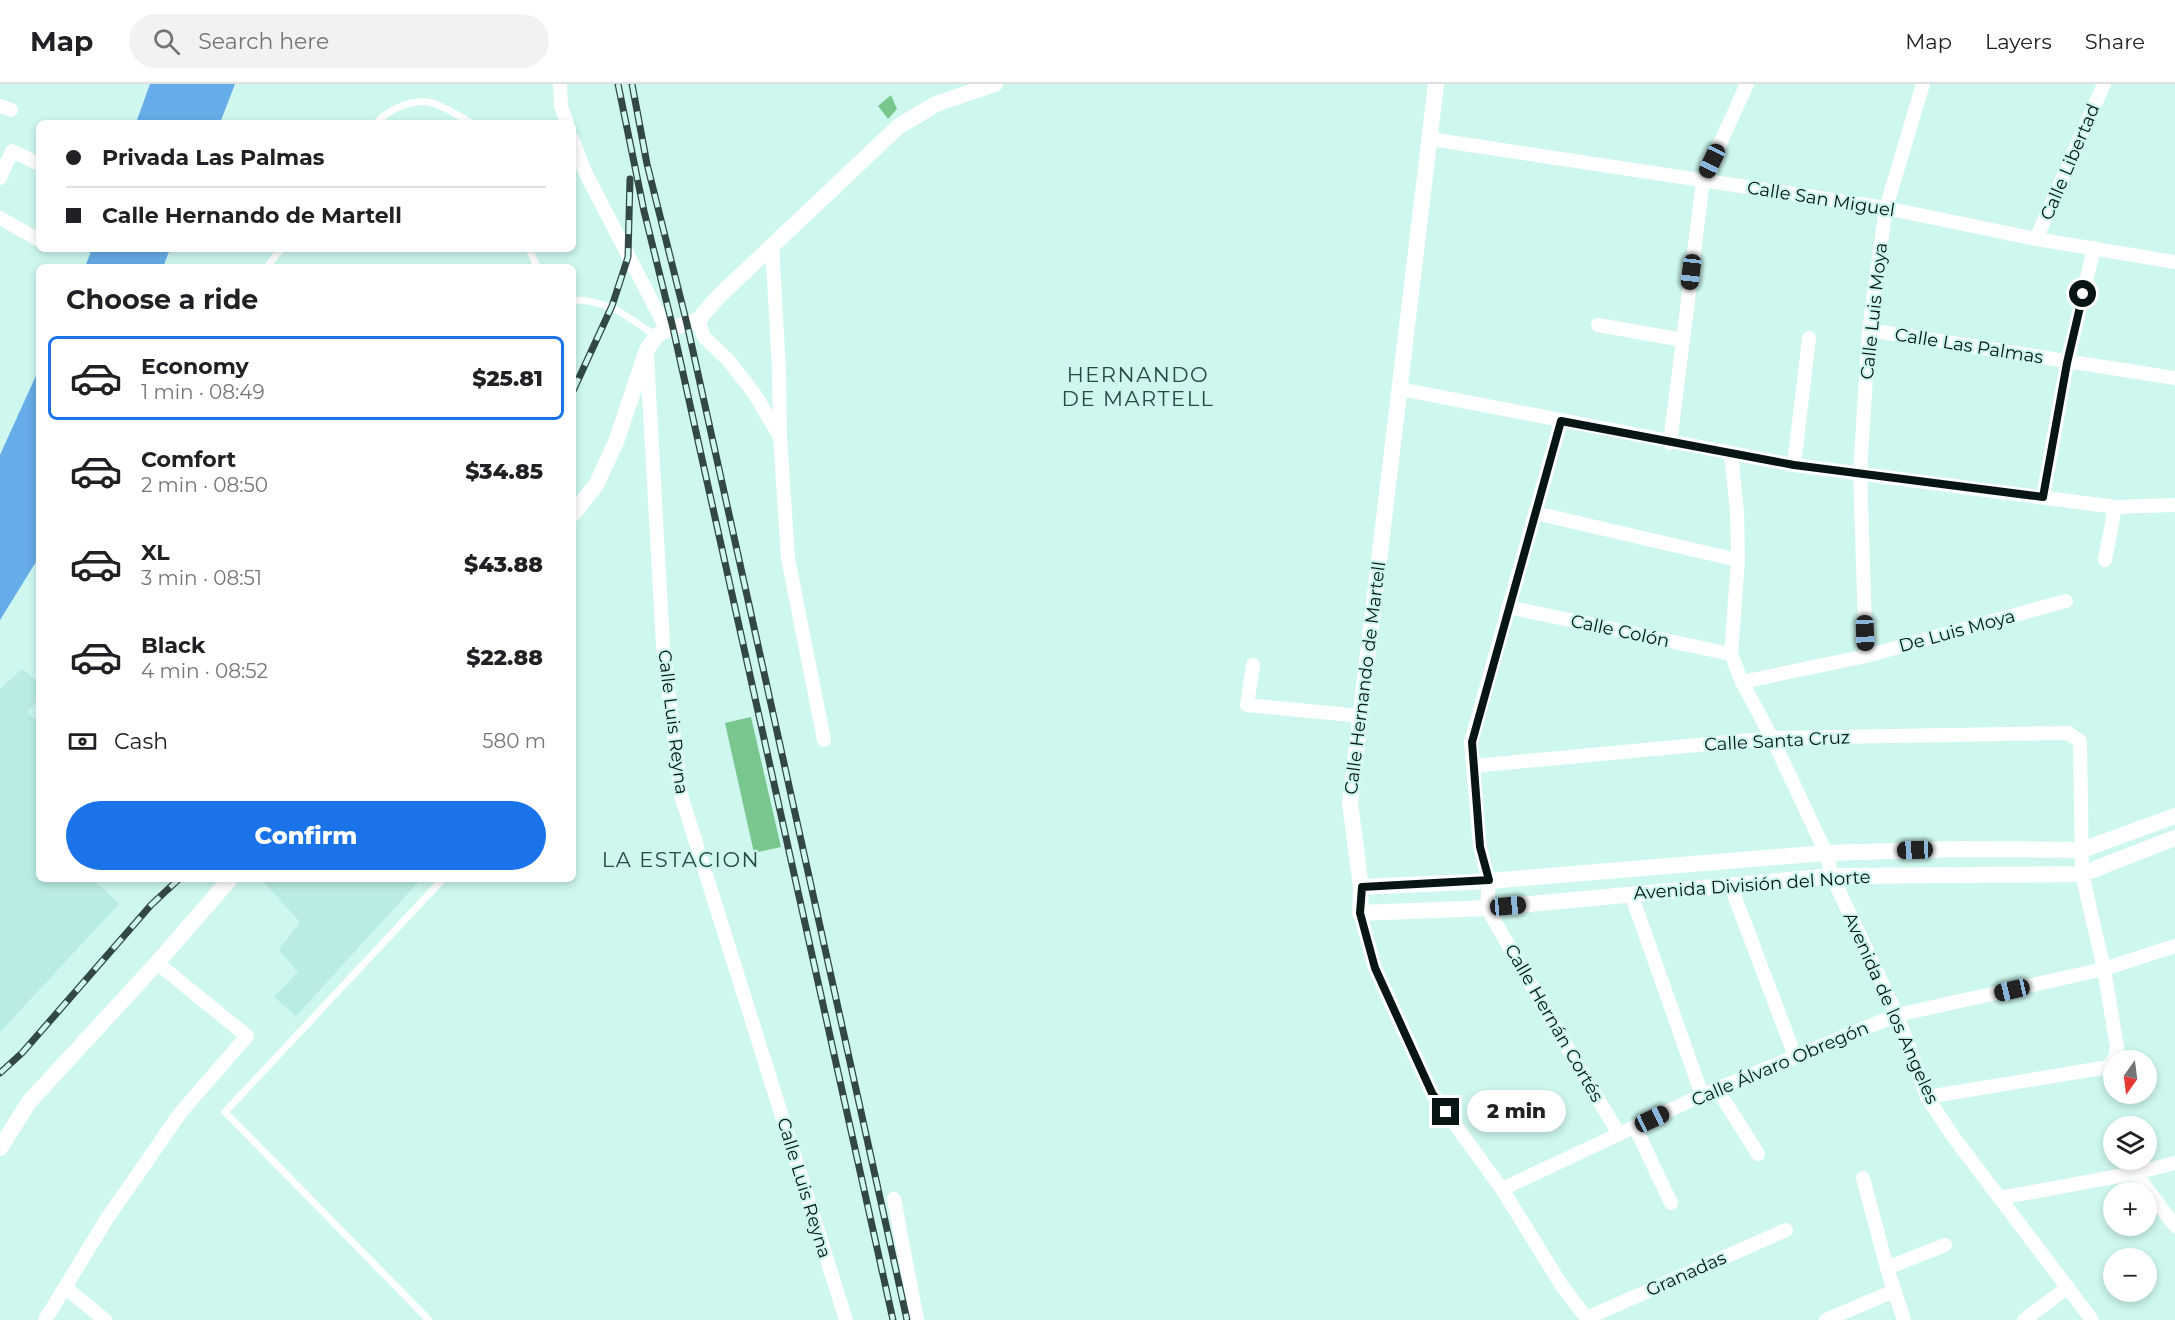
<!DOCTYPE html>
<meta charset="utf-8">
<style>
body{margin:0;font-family:Montserrat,sans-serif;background:#f2f2f2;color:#202124;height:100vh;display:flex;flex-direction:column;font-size:22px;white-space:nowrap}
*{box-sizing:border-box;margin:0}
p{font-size:20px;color:#757577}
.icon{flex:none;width:33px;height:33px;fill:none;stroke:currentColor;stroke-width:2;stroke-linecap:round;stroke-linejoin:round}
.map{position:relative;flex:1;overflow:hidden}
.details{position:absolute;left:36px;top:180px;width:540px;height:618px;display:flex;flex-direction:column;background:#fff;border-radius:9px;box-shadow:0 3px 9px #0003}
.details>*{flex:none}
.guide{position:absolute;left:36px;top:36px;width:540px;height:132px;border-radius:9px;box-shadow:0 3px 9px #0003;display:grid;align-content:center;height:132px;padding:0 30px;background:#fff}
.needle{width:39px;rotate:194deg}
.controls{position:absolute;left:2103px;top:966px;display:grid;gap:12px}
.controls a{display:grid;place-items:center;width:54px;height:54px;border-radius:50%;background:#fff;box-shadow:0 3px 9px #0003;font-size:30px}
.end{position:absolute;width:27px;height:27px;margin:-14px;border:8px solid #071614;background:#fff;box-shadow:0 0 0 3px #fff}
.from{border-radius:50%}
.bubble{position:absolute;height:42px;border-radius:21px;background:#fff;box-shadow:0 3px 9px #0003;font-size:20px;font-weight:800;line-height:42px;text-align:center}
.car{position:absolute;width:18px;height:36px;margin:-18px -9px;border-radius:8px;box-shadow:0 0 4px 2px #0007;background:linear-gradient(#222 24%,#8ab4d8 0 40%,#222 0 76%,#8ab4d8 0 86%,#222 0)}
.guide b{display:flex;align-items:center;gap:21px;height:57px;font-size:22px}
.guide b+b{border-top:2px solid #e0e0e0}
.guide i{width:15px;height:15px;background:#202124}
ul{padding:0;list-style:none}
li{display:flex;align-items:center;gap:18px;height:84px;margin:0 12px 9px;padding:0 18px;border:3px solid transparent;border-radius:9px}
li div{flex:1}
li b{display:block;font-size:22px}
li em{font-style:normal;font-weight:800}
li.selected{border-color:#1a73e8}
li>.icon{width:54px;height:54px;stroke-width:1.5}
h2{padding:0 30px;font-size:27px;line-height:72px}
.pay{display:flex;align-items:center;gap:15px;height:66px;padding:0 30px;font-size:22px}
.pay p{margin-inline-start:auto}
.button{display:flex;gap:12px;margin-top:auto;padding:12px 30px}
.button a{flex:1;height:69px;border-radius:36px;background:#1a73e8;color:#fff;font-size:24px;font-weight:800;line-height:69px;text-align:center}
header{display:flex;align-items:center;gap:36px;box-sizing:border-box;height:84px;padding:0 30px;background:#fff;border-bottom:2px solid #e0e0e0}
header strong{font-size:28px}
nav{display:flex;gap:33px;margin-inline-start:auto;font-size:21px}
.search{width:420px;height:54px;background:#f2f2f2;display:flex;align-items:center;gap:15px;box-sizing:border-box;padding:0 21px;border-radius:33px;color:#757577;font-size:22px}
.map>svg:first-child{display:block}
.built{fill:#b9ede4}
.water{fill:#66ace8}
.building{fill:#79c78e}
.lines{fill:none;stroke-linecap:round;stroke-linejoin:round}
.service{stroke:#fff;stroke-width:7}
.minor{stroke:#fff;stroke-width:14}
.tertiary{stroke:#fff;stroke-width:16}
.rail-casing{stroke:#334845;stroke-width:7}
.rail{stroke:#cdf7ef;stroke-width:4.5;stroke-dasharray:14;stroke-linecap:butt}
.route{stroke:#071614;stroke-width:8}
.labels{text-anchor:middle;stroke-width:4.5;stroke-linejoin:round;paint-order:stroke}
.street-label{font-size:18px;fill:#071614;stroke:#cdf7ef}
.quarter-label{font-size:21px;letter-spacing:1.5px;fill:#264b45;stroke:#cdf7ef}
</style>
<header>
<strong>Map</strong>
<div class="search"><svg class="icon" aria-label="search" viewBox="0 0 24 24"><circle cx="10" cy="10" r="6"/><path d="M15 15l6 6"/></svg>Search here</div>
<nav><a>Map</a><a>Layers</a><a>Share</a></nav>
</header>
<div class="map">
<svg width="2175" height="1236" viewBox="0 0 2175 1236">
<rect width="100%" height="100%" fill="#cdf7ef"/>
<g class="built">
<path d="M22,585L39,599V615L27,628L39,639V795H93L119,820L0,948V605Z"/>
<path d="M261,795H421L296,932L274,913L298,888L279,866L300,838Z"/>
</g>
<g class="water">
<path d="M150,0H235L220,39H136Z"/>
<path d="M92,165H170L163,183H85Z"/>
<path d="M39,285V473L0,536V371Z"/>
</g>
<g class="building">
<path d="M891,11L897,25L888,35L878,22Z"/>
<path d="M751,633L781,763L754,769L725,639Z"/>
</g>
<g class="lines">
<g class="service">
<path d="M377,39C388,25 411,16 428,18C439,19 461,33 471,39"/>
<path d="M529,165L537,183"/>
<path d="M267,183L281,165"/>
<path d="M573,216C609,216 628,233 656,252"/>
<path d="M429,1236L225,1028L443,795"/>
</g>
<g class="minor">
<path d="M560,0L561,22L567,39"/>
<path d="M0,22L11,26"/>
<path d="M1430,55L1886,124L2036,155L2175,178"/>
<path d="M573,56L585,88L667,246"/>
<path d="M0,94L12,67L39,80"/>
<path d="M0,134L39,156"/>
<path d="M2036,155L2104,0"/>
<path d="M772,161L779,285L780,351"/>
<path d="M698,236L704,253L728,276L754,309L780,353L788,474L824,656"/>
<path d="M1598,241L1683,256"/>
<path d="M1869,246L2175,294"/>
<path d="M647,272L663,561L681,711L846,1236"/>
<path d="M1400,305L1794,381L2115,423L2175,421"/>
<path d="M1561,337L1471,658L1480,763L1489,797L1487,824L1562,955L1619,1050"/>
<path d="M1670,359L1703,97L1747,0"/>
<path d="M1731,370L1737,428L1738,476L1731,570L1742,598L1772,654L1826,769L1832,792L1897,931L1927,1013L1952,1051L2092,1236"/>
<path d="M1794,381L1809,254"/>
<path d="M2043,413L2067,279L2094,164"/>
<path d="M1535,429L1738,476"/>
<path d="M2105,476L2115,423"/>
<path d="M1508,523L1731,570"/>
<path d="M1866,572L1860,388L1869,246L1886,124L1923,0"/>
<path d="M1253,581L1247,621L1361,632"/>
<path d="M1742,598L1866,572L2066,517"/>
<path d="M1473,682L1772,654L2068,649L2080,657L2082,790L2104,885L2117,963L2115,974L2108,983L1927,1013"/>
<path d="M1731,803L1795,972"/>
<path d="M1631,810L1702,1011"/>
<path d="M1360,829L1375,884L1432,1009L1502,1105L1562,1202L1588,1236"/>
<path d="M1717,1005L1758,1070"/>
<path d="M1635,1043L1671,1119"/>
<path d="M2135,1089L2175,1142"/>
<path d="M1863,1094L1887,1184L1904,1236"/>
<path d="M1502,1105L1702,1011L1897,931L2104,885L2175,862"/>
<path d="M2000,1114L2135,1089L2175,1079"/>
<path d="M894,1115L917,1236"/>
<path d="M1887,1184L1945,1161"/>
<path d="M66,1204L105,1236"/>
<path d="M1587,1234L1786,1146"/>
<path d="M45,1236L106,1136L181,1028L247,952L157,879"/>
<path d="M1826,1236L1894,1207"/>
<path d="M2024,1236L2068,1203"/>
</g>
<g class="tertiary">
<path d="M1436,0L1350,719L1361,803L1360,829L1487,824L1832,792L2082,790L2175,754"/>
<path d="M573,430L596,401L616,358L647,266L656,252L667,246L698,236L718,213L899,42L936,20L995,0"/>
<path d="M1361,803L1489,797L1826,769L1959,765L2082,766L2175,732"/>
<path d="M0,1064L29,1018L157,879L230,795"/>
</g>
<g class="rail-casing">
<g id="rail">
<path d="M618,0L644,127L673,244L893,1236"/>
<path d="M632,0L647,80L687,240L907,1236"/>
<path d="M573,307L612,222L628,173L630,95"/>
<path d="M0,989L22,969L151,821L179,795"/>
</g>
</g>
<use href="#rail" class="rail"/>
</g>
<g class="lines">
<path class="route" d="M1446,1028L1432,1009L1375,884L1360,829L1362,803L1489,796L1480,763L1472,658L1561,337L1794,381L2043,413L2067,279L2083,210"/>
</g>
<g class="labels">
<g class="street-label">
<text transform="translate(2070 78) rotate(-67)" y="6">Calle Libertad</text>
<text transform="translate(1821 115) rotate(9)" y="6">Calle San Miguel</text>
<text transform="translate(1874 227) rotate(-84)" y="6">Calle Luis Moya</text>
<text transform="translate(1969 262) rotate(9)" y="6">Calle Las Palmas</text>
<text transform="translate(1620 547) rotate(12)" y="6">Calle Colón</text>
<text transform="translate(1957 547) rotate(-15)" y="6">De Luis Moya</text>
<text transform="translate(1365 594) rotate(-83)" y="6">Calle Hernando de Martell</text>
<text transform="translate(673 638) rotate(83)" y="6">Calle Luis Reyna</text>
<text transform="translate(1777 657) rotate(-3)" y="6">Calle Santa Cruz</text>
<text transform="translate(1752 801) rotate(-4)" y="6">Avenida División del Norte</text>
<text transform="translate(1891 924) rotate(66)" y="6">Avenida de los Angeles</text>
<text transform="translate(1554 939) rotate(60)" y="6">Calle Hernán Cortés</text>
<text transform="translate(1780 980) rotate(-23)" y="6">Calle Álvaro Obregón</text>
<text transform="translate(804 1104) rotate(73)" y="6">Calle Luis Reyna</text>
<text transform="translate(1686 1190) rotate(-24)" y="6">Granadas</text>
</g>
<g class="quarter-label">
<text x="1138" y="298">HERNANDO<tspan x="1138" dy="24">DE MARTELL</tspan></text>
<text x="681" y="783">LA ESTACION</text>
</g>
</g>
</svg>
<div class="controls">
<a><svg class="needle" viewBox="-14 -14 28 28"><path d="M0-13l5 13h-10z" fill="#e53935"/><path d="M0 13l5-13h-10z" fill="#757577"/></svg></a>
<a><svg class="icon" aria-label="layers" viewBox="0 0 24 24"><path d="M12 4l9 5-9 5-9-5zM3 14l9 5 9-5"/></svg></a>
<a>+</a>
<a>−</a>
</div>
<i class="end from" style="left:2083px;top:210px"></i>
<i class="end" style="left:1446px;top:1028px"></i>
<div class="bubble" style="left:1467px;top:1006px;width:99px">2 min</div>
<i class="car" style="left:1712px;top:77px;rotate:205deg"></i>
<i class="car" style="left:1691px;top:188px;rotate:187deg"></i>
<i class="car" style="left:1865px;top:549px;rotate:178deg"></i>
<i class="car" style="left:1915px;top:766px;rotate:268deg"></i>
<i class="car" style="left:1508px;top:822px;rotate:85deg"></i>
<i class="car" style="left:2012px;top:906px;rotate:257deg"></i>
<i class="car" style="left:1652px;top:1035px;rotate:65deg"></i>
<div class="guide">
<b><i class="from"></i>Privada Las Palmas</b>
<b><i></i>Calle Hernando de Martell</b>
</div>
<section class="details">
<h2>Choose a ride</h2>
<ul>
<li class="selected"><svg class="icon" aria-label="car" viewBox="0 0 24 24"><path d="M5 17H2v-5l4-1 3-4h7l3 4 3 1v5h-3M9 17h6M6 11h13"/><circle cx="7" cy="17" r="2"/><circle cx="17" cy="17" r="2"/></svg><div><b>Economy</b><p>1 min · 08:49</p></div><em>$25.81</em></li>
<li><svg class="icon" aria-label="car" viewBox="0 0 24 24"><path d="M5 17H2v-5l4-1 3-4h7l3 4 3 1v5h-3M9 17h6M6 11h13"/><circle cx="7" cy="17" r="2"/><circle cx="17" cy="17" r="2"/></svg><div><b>Comfort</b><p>2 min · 08:50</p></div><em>$34.85</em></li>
<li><svg class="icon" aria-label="car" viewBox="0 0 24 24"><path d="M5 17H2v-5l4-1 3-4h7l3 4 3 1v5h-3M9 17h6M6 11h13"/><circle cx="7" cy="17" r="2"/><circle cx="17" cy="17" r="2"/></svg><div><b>XL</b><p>3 min · 08:51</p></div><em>$43.88</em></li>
<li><svg class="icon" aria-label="car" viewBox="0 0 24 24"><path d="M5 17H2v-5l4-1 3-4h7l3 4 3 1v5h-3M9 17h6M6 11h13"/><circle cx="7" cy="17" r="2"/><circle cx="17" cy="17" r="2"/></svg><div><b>Black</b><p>4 min · 08:52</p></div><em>$22.88</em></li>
</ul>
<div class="pay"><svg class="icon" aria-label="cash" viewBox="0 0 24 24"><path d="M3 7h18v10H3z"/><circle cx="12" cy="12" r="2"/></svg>Cash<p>580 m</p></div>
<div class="button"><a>Confirm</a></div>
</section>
</div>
